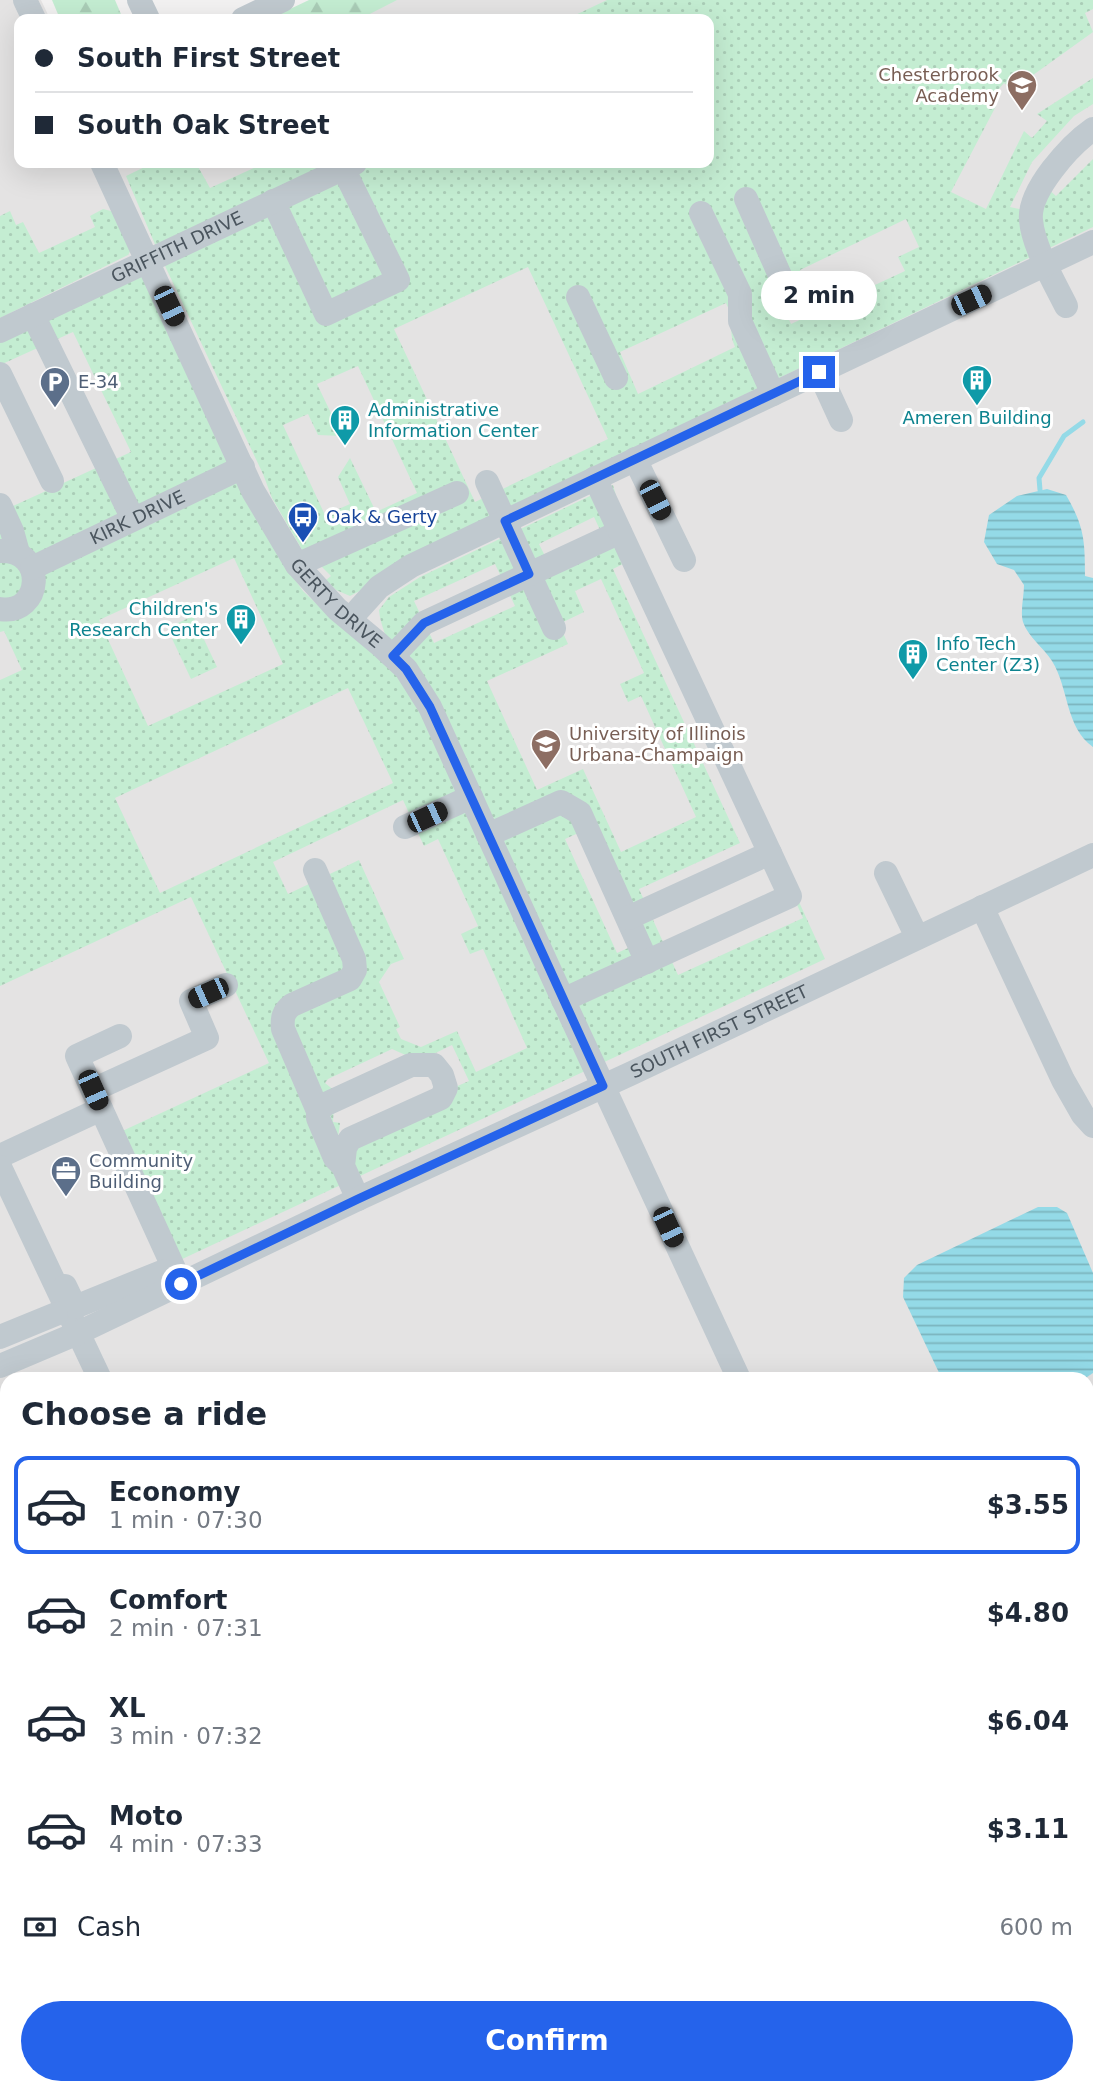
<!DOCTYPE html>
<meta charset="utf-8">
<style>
body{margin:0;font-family:"DejaVu Sans",sans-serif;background:#f2f2f3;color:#1f2937;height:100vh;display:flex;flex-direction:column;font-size:26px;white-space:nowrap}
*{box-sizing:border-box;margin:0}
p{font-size:23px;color:#747a83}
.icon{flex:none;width:38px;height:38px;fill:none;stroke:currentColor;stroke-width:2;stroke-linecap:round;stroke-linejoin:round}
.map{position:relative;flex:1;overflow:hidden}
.sheet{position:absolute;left:0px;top:1372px;width:1094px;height:723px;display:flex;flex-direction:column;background:#fff;border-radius:21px 21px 0 0;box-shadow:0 7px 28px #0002}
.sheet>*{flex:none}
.guide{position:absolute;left:14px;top:14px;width:700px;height:154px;border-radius:14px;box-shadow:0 7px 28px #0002;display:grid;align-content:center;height:154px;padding:0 21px;background:#fff}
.end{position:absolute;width:32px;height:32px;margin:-16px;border:9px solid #2563eb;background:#fff;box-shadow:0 0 0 4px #fff}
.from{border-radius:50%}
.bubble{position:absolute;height:49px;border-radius:24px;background:#fff;box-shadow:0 7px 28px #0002;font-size:23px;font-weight:700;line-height:49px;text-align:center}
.car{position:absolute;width:21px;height:42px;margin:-21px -10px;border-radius:9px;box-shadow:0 0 5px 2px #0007;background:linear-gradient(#222 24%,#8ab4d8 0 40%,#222 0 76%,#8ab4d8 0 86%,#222 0)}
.guide b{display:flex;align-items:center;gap:24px;height:66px;font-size:26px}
.guide b+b{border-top:2px solid #e0e1e3}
.guide i{width:18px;height:18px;background:#1f2937}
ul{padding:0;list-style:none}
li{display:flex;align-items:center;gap:21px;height:98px;margin:0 14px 10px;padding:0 7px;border:4px solid transparent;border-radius:14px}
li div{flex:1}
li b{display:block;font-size:26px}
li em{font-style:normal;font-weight:700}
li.active{border-color:#2563eb}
li>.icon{width:63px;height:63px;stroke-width:1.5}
h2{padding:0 21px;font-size:32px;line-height:84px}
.pay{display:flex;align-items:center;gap:18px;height:77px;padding:0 21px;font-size:26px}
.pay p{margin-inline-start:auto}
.primary-button{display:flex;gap:14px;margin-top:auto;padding:14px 21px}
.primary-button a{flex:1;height:80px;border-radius:42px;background:#2563eb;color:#fff;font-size:28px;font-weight:700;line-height:80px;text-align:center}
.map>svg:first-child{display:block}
.education{fill:#e4e3e3;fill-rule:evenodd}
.grass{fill:url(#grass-dots);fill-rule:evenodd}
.forest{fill:url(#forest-firs)}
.water{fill:url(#water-rules)}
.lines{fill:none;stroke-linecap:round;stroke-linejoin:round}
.stream{stroke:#94dae7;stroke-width:5}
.minor{stroke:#c0c9cf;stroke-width:24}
.route{stroke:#2563eb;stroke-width:9}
.labels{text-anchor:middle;stroke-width:6;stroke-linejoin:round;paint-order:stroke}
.education-label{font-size:18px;fill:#785e54;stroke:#fff;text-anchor:end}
.street-label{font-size:18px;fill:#4a555e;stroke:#fff}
.service-label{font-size:18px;fill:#4e5e75;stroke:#fff;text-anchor:start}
.culture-label{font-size:18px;fill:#0d838f;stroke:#fff;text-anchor:start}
.transit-label{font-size:18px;fill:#164399;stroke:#fff;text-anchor:start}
</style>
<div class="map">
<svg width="1093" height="2094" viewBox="0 0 1093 2094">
<defs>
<pattern id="grass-dots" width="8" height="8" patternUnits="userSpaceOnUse" patternTransform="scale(1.75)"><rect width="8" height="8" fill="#c4edd2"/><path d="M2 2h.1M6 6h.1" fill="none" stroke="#aacdb7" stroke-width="1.8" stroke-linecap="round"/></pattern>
<pattern id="forest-firs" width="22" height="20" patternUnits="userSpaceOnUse" patternTransform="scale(1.75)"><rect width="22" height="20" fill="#c4edd2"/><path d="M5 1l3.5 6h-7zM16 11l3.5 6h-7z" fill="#aacdb7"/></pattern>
<pattern id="water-rules" width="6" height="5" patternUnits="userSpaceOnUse" patternTransform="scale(1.75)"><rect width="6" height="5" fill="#94dae7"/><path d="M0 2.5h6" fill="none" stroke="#7bb4be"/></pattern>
</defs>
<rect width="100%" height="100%" fill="#f3f2f2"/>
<path class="education" d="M0,0H41L50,19H19V163H709V19H345L386,0H1093V2094H0ZM7,1379H1087V2088H7Z"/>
<g class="grass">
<path d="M607,0H1093V9L1085,13L1093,32L1012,90L1004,83L990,99L996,106L951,192L986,209L1024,131L1032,138L1047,121L1037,114L1093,78V104L1074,116L1032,162L1010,207L1037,213L1047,188L1056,196L1093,159V227L723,405L350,596L336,590L326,580L331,576L310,555L304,553L272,498L263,474L157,249L126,176L153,163H196L210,188L265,163H709V19H567ZM906,219L919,247L898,257L905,271L791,324L785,311L803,281L800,270ZM528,267L608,439L475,502L394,329ZM726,303C734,317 728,332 735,347L638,394L620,352ZM358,366L417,493L376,512L350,458L338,477L350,504L325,515L283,425L308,414L318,435L342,436L317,384Z"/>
<path d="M103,209L115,212L131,250L128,255L0,318V216L10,211L16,225L23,222L39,253L95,227L90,216Z"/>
<path d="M139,275L145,279L284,564L303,591L323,610L392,655C388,639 380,625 379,610L389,597L420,577L613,485L619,506L825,959L178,1261L118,1133L269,1063L191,897L0,986V680L22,670L4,631L0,632V512L131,452L73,332L0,365V338ZM594,517L607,545L553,572L539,544ZM639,556L803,918L678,975L639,889L740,843L613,569ZM234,558L283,664L148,726L99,620ZM495,564L515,606L434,643L414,601ZM601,579L644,673L620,684L628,702L641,696L696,817L621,852L583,769L537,790L487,681L568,644L559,624L584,612L575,591ZM348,688L393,783L160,893L115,798ZM403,800L424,846L438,839L478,926L461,934L470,954L483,949L527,1048L476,1072L457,1031L421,1047L401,1039L396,1029L400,1027L379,982L391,964L404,959L359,860L288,894L273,862ZM594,826L646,940L617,953L565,839ZM452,1045L469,1081L338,1138L340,1123L333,1122L335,1091L325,1083L328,1079L392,1049L419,1061Z"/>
<path d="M193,616L217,667L191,679L167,628Z"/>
</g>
<g class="forest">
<path d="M52,0H115L123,19H60Z"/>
<path d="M309,0H397L360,19H269Z"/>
</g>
<g class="water">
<path d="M1047,489L1066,495C1084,526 1085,540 1085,576L1093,578V747C1065,727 1069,688 1052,661C1044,648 1028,637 1023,622C1020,611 1024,597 1024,585L1014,570L997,564L984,542L989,515L1017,496Z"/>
<path d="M1038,1207H1057L1067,1213L1093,1273V1373L1084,1379H942L903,1297L904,1278L917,1265Z"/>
</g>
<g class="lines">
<path class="stream" d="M1040,490L1039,478L1064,436L1083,422"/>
<g class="minor">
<path d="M25,0L34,19"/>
<path d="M139,0L148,19"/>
<path d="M243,19L283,0"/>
<path id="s1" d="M102,163L253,491L297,565L337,609L379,644L406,669L430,707L555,982L739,1379"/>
<path d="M746,199L790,298"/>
<path d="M273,201L326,314L398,280L343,168"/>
<path d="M701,213L740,294V321L773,394"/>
<path d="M578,297L616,378"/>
<path d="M1066,306C1054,282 1033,246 1031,220C1028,191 1070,145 1093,129"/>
<path d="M33,315L133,519"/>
<path id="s2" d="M0,331L355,163"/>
<path d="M819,372L841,420"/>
<path d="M0,374L52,481"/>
<path d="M635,459L684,560"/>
<path d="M487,482L554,628"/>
<path d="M0,505L12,531L18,553"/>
<path d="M0,551C48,549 42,616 0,609"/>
<path d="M297,565L457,493"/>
<path id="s3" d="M32,568L243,467"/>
<path d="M350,619L379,587L411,566L1093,242"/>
<path d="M393,656L424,623L620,532"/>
<path d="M405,827L471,797"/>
<path d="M488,835L561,802L580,813L647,962"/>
<path d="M315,870L354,959L355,970L350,979L292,1005C283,1012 282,1018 283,1029L318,1111"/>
<path d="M886,873L917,937"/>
<path d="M982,907L1063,1080L1083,1115L1093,1126"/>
<path d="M628,918L770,853"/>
<path d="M563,1000L790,896L595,478"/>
<path d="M120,1036L77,1056L181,1284"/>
<path d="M93,1090L207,1038L191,1001L226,985"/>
<path d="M0,1156L101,1109"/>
<path d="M343,1166L345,1148L350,1139L441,1098L446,1088L442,1075L434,1065H411L326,1104L318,1111V1118L335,1158L343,1166L358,1199"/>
<path d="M0,1167L100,1379"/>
<path d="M65,1286L75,1307L164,1271"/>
<path d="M0,1337L56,1314"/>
<path id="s4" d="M0,1366L78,1333L358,1199L630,1074L1093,855"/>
<path d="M0,1447L7,1443"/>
<path d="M1087,1673L1093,1671"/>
<path d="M0,1816L7,1812"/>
<path d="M0,1878L7,1893"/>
<path d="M1080,2088L1083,2094"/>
<path d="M481,2094L484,2088"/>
</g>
</g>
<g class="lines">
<path class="route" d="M181,1284L358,1199L603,1086L430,707L406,669L393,656L424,623L529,574L505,521L819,372"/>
</g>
<defs>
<g id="school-pin" transform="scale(1.575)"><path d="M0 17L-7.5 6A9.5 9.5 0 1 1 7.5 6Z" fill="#8d6e63" stroke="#fff"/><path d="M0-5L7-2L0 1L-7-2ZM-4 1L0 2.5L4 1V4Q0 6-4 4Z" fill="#fff"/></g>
<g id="building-pin" transform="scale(1.575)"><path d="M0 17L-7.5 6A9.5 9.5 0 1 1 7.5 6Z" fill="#0f9aa8" stroke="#fff"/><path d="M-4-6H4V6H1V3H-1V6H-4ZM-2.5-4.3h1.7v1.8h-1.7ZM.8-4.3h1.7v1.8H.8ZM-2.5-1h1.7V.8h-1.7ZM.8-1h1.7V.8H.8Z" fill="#fff"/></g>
<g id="parking-pin" transform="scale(1.575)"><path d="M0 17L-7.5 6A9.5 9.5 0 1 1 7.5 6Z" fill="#5c6f8a" stroke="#fff"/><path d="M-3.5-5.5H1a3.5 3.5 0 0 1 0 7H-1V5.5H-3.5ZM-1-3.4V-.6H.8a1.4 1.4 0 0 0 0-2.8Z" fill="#fff"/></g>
<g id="bus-pin" transform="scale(1.575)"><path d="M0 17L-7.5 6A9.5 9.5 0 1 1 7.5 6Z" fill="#1a4fb4" stroke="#fff"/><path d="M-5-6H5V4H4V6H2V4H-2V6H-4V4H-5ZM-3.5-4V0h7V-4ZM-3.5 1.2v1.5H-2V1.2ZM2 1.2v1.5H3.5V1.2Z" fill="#fff"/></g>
<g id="university-pin" transform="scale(1.575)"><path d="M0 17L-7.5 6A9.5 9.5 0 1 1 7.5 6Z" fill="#8d6e63" stroke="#fff"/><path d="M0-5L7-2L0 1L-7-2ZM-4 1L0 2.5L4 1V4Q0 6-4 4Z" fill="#fff"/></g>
<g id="office-pin" transform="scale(1.575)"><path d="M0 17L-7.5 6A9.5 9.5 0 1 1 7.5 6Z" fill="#5c6f8a" stroke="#fff"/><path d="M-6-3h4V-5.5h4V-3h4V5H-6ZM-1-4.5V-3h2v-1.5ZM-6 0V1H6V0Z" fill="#fff"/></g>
</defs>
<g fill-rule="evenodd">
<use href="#school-pin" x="1022" y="85"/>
<use href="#building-pin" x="977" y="380"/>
<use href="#parking-pin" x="55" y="382"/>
<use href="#building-pin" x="345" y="420"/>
<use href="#bus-pin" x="303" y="517"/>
<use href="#building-pin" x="241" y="619"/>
<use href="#building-pin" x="913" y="654"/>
<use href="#university-pin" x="546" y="744"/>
<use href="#office-pin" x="66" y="1171"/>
</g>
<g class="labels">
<g class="education-label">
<text x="999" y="81">Chesterbrook<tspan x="999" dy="21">Academy</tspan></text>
<text x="569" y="740" text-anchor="start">University of Illinois<tspan x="569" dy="21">Urbana-Champaign</tspan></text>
</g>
<g class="street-label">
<text dy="6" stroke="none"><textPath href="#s2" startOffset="196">GRIFFITH DRIVE</textPath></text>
<text dy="6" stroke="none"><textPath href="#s3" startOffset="117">KIRK DRIVE</textPath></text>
<text dy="6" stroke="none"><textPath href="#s1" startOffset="502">GERTY DRIVE</textPath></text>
<text dy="6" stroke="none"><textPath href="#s4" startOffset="793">SOUTH FIRST STREET</textPath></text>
</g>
<g class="service-label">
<text x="78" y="388">E-34</text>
<text x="89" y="1167">Community<tspan x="89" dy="21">Building</tspan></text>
</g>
<g class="culture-label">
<text x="368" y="416">Administrative<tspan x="368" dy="21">Information Center</tspan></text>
<text x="977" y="424" text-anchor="middle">Ameren Building</text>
<text x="218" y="615" text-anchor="end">Children's<tspan x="218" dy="21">Research Center</tspan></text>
<text x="936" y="650">Info Tech<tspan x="936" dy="21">Center (Z3)</tspan></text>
</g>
<g class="transit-label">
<text x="326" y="523">Oak &amp; Gerty</text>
</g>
</g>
</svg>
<i class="end from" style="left:181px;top:1284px"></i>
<i class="end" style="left:819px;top:372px"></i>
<div class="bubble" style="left:761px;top:271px;width:116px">2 min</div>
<i class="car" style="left:971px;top:300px;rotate:65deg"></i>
<i class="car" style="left:169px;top:306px;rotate:155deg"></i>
<i class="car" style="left:655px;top:500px;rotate:153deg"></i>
<i class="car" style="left:427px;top:817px;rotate:65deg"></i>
<i class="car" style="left:208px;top:993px;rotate:246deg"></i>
<i class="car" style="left:93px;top:1090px;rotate:156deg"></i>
<i class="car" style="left:668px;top:1227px;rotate:155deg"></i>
<div class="guide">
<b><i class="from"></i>South First Street</b>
<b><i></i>South Oak Street</b>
</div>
<section class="sheet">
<h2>Choose a ride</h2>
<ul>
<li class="active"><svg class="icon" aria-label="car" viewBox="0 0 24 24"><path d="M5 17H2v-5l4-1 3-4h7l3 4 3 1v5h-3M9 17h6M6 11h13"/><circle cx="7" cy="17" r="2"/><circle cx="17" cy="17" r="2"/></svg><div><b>Economy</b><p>1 min · 07:30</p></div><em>$3.55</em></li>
<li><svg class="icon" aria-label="car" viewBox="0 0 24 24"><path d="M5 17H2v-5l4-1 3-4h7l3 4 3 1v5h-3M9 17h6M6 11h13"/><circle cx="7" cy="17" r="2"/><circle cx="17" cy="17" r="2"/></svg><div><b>Comfort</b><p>2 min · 07:31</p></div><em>$4.80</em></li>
<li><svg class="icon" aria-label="car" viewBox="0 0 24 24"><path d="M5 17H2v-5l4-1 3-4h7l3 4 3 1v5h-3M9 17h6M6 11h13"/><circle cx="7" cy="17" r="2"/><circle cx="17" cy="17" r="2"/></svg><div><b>XL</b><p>3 min · 07:32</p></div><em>$6.04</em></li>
<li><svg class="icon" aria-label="car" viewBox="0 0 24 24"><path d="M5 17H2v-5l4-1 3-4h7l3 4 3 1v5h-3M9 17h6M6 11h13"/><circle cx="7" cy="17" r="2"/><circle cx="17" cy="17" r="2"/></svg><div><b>Moto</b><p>4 min · 07:33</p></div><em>$3.11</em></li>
</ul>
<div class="pay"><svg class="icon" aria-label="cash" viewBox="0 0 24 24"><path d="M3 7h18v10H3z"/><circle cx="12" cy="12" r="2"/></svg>Cash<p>600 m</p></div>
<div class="primary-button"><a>Confirm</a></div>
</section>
</div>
